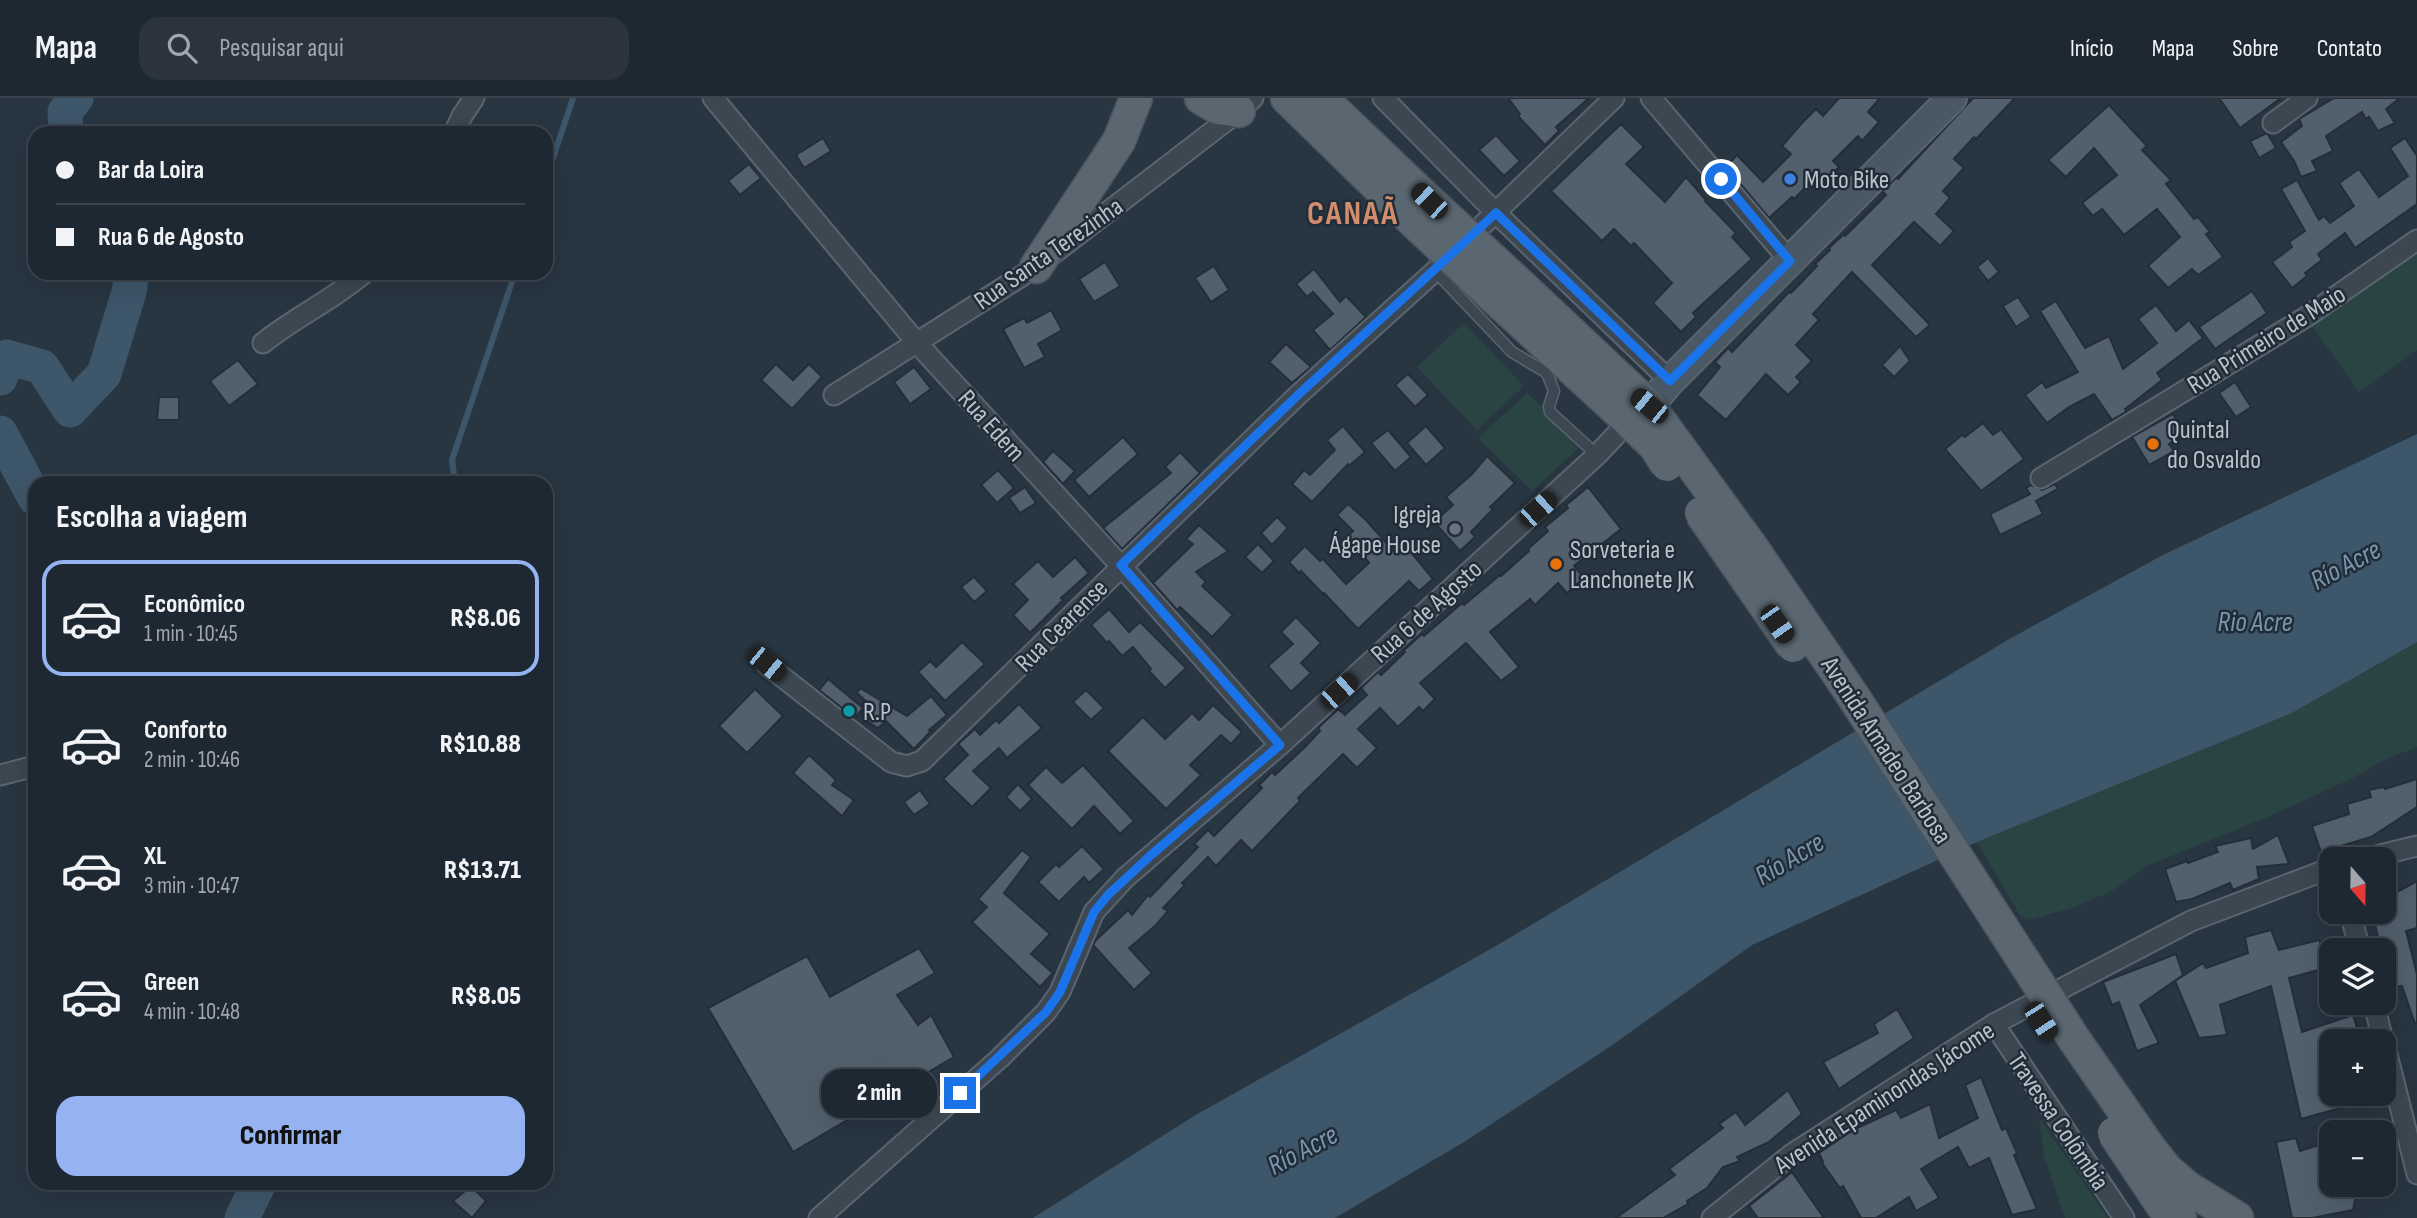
<!DOCTYPE html>
<html lang="pt">
<meta charset="utf-8">
<style>
body{margin:0;font-family:"Sofia Sans Condensed",sans-serif;background:#2b343e;color:#f1f3f6;height:100vh;display:flex;flex-direction:column;font-size:26px;white-space:nowrap}
*{box-sizing:border-box;margin:0}
p{font-size:23px;color:#a1a6ac}
.icon{flex:none;width:38px;height:38px;fill:none;stroke:currentColor;stroke-width:2;stroke-linecap:round;stroke-linejoin:round}
.map{position:relative;flex:1;overflow:hidden}
.sheet{position:absolute;left:28px;top:378px;width:525px;height:714px;display:flex;flex-direction:column;background:#1e2832;border-radius:21px;box-shadow:0 7px 28px #0002,0 0 0 2px #3c444d}
.sheet>*{flex:none}
.hud{position:absolute;left:28px;top:28px;width:525px;height:154px;border-radius:21px;box-shadow:0 7px 28px #0002,0 0 0 2px #3c444d;display:grid;align-content:center;height:154px;padding:0 28px;background:#1e2832}
.needle{width:46px;rotate:160deg}
.controls{position:absolute;left:2319px;top:749px;display:grid;gap:14px}
.controls a{display:grid;place-items:center;width:77px;height:77px;border-radius:14px;background:#1e2832;box-shadow:0 7px 28px #0002,0 0 0 2px #3c444d;font-size:35px}
.end{position:absolute;width:32px;height:32px;margin:-16px;border:9px solid #1a73e8;background:#fff;box-shadow:0 0 0 4px #fff}
.from{border-radius:50%}
.bubble{position:absolute;height:49px;border-radius:21px;background:#1e2832;box-shadow:0 7px 28px #0002,0 0 0 2px #3c444d;font-size:23px;font-weight:800;line-height:49px;text-align:center}
.car{position:absolute;width:21px;height:42px;margin:-21px -10px;border-radius:9px;box-shadow:0 0 5px 2px #0007;background:linear-gradient(#222 24%,#8ab4d8 0 40%,#222 0 76%,#8ab4d8 0 86%,#222 0)}
.hud b{display:flex;align-items:center;gap:24px;height:66px;font-size:26px}
.hud b+b{border-top:2px solid #3c444d}
.hud i{width:18px;height:18px;background:#f1f3f6}
ul{padding:0;list-style:none}
li{display:flex;align-items:center;gap:21px;height:116px;margin:0 14px 10px;padding:0 14px;border:4px solid transparent;border-radius:21px}
li div{flex:1}
li b{display:block;font-size:26px}
li em{font-style:normal;font-weight:800}
li.selected{border-color:#95b2f1}
li>.icon{width:63px;height:63px;stroke-width:1.5}
h2{padding:0 28px;font-size:32px;line-height:84px}
.primary-button{display:flex;gap:14px;margin-top:auto;padding:14px 28px}
.primary-button a{flex:1;height:80px;border-radius:21px;background:#95b2f1;color:#111;font-size:28px;font-weight:800;line-height:80px;text-align:center}
header{display:flex;align-items:center;gap:42px;box-sizing:border-box;height:98px;padding:0 35px;background:#1e2832;border-bottom:2px solid #3c444d}
header strong{font-size:33px}
nav{display:flex;gap:38px;margin-inline-start:auto;font-size:24px}
.search{width:490px;height:63px;background:#2b343e;display:flex;align-items:center;gap:18px;box-sizing:border-box;padding:0 24px;border-radius:21px;color:#a1a6ac;font-size:26px}
.map>svg:first-child{display:block}
.green{fill:#2a4343}
.water{fill:#3e566a}
.lines{fill:none;stroke-linecap:round;stroke-linejoin:round}
.stream{stroke:#3e566a;stroke-width:6}
.river{stroke:#3e566a;stroke-width:35}
.building{fill:#51606c;stroke:#232e39;stroke-width:2}
.lane-casing{stroke:#5a656f;stroke-width:13}
.street-casing{stroke:#5a656f;stroke-width:23}
.secondary-casing{stroke:#5a656f;stroke-width:32}
.primary-casing{stroke:#49535e;stroke-width:35}
.lane{stroke:#3c4751;stroke-width:10}
.street{stroke:#3c4751;stroke-width:19}
.secondary{stroke:#4a5764;stroke-width:28}
.primary{stroke:#5a6771;stroke-width:32}
.primary-bridge-casing{stroke:#49535e;stroke-width:35;stroke-linecap:butt}
.primary-bridge{stroke:#5a6771;stroke-width:32}
.route{stroke:#1a73e8;stroke-width:9}
.shop-dot{fill:#3f7fe0;stroke:#202c37;stroke-width:2.5}
.food-dot{fill:#e8710a;stroke:#202c37;stroke-width:2.5}
.worship-dot{fill:#6b7280;stroke:#202c37;stroke-width:2.5}
.culture-dot{fill:#0f9aa8;stroke:#202c37;stroke-width:2.5}
.labels{text-anchor:middle;stroke-width:5;stroke-linejoin:round;paint-order:stroke}
.poi-label{font-size:26px;fill:#b9c2cb;stroke:#202c37;text-anchor:start}
.street-label{font-size:26px;fill:#b9c2cb;stroke:#202c37}
.water-label{font-size:28px;font-style:italic;fill:#7b96ad;stroke:#202c37}
.district-label{font-size:33px;font-weight:bold;letter-spacing:2px;fill:#d38d6d;stroke:#202c37}
</style>
<header>
<strong>Mapa</strong>
<div class="search"><svg class="icon" aria-label="search" viewBox="0 0 24 24"><circle cx="10" cy="10" r="6"/><path d="M15 15l6 6"/></svg>Pesquisar aqui</div>
<nav><a>Início</a><a>Mapa</a><a>Sobre</a><a>Contato</a></nav>
</header>
<div class="map">
<svg width="2417" height="1120" viewBox="0 0 2417 1120">
<rect width="100%" height="100%" fill="#283642"/>
<g class="green">
<path d="M2417,140V252L2359,294L2306,219Z"/>
<path d="M1464,225L1524,288L1477,332L1417,269Z"/>
<path d="M1527,295L1582,347L1532,393L1478,340Z"/>
<path d="M2417,544V649L2389,660L2351,681L2270,718L2147,768L2112,793L2072,810L2028,822L2019,816L1977,744L2292,615Z"/>
<path d="M2039,1020L2108,1120H2065L2044,1058Z"/>
</g>
<path class="water" d="M2417,336V544L2292,615L1977,744L1752,847L1611,948L1464,1044L1335,1120H1033L1194,1018L1496,848L2011,540L2163,457Z"/>
<g class="lines">
<g class="stream">
<path d="M546,81L573,0"/>
<path d="M455,385L452,362L515,175"/>
</g>
<g class="river">
<path d="M66,35L65,14L76,0"/>
<path d="M0,280L7,259L42,269L70,312L104,276L129,194L132,175"/>
<path d="M0,335L35,400"/>
<path d="M242,1120L259,1085"/>
</g>
</g>
<g class="building">
<path d="M1508,0H1589L1556,29L1559,33L1545,47L1518,18L1520,16Z"/>
<path d="M1839,0H1880L1868,14L1879,24L1862,43L1858,38L1833,63L1839,69L1823,86L1816,79L1794,101L1792,99L1769,120L1726,69L1737,57L1763,84L1791,56L1782,48L1802,25L1816,11L1823,18Z"/>
<path d="M1973,0H2015L1976,41L1974,39L1954,61L1964,70L1943,93L1950,100L1936,116L1954,133L1940,148L1914,124L1872,167L1930,227L1916,239L1852,174L1813,216L1819,222L1796,247L1812,263L1796,279L1801,284L1788,297L1766,276L1726,322L1697,297L1720,269L1715,264L1728,250L1732,254L1789,194L1791,195L1817,168L1815,166L1830,152L1829,150L1844,136L1845,138L1886,97L1882,93L1897,79L1898,81Z"/>
<path d="M2219,0H2281L2240,30Z"/>
<path d="M2334,0H2400L2386,11L2395,25L2378,33L2369,19L2366,21L2362,14L2326,38L2333,53L2312,63L2317,73L2301,79L2294,63L2281,44L2302,28L2299,21Z"/>
<path d="M2109,7L2147,48L2142,52L2171,82L2166,86L2194,121L2198,119L2210,134L2206,136L2223,159L2198,177L2192,171L2168,190L2148,168L2180,139L2157,111L2124,137L2102,111L2093,118L2082,105L2117,77L2094,50L2066,79L2048,62Z"/>
<path d="M1621,26L1644,49L1626,66L1665,104L1686,79L1706,102L1705,103L1736,135L1732,139L1752,161L1693,215L1696,219L1681,234L1653,205L1672,185L1634,145L1631,148L1614,131L1602,143L1551,93Z"/>
<path d="M2267,35L2276,50L2259,60L2250,43Z"/>
<path d="M1496,37L1520,63L1504,78L1479,52Z"/>
<path d="M823,40L831,53L804,70L796,57Z"/>
<path d="M2405,40L2417,58V106L2355,150L2345,135L2318,156L2322,162L2305,175L2307,178L2292,190L2272,164L2292,149L2289,144L2305,133L2281,91L2297,82L2319,122L2324,118L2330,125L2354,108L2339,85L2359,71L2379,99L2408,78L2390,50Z"/>
<path d="M749,66L761,80L740,97L728,83Z"/>
<path d="M1988,160L1999,174L1988,183L1977,169Z"/>
<path d="M1105,164L1120,188L1094,204L1079,181Z"/>
<path d="M1214,168L1229,192L1211,204L1195,180Z"/>
<path d="M1314,171L1340,204L1346,198L1366,219L1330,252L1313,232L1333,216L1313,194L1307,199L1296,186Z"/>
<path d="M2252,193L2267,215L2215,251L2199,229Z"/>
<path d="M2018,199L2031,219L2016,229L2003,208Z"/>
<path d="M2056,203L2085,250L2109,238L2123,271L2157,245L2138,221L2156,207L2176,233L2189,222L2203,240L2157,275L2162,282L2125,311L2126,314L2112,322L2094,296L2069,309L2047,325L2025,297L2042,284L2046,290L2078,274L2040,213Z"/>
<path d="M1051,212L1062,232L1038,246L1045,259L1024,270L1003,231L1024,220L1027,225Z"/>
<path d="M1286,246L1311,269L1292,285L1269,264Z"/>
<path d="M1900,248L1910,263L1894,279L1882,267Z"/>
<path d="M238,262L258,286L229,308L210,283Z"/>
<path d="M776,266L793,282L809,266L822,279L792,311L761,282Z"/>
<path d="M914,269L931,291L910,306L894,284Z"/>
<path d="M1408,276L1428,297L1415,309L1395,287Z"/>
<path d="M2235,284L2251,309L2236,319L2219,295Z"/>
<path d="M159,299H179V322H157Z"/>
<path d="M2173,316L2185,336L2169,346L2174,353L2149,367L2132,339Z"/>
<path d="M1983,325L1993,337L2001,331L2024,361L1981,393L1945,351L1962,337L1965,339Z"/>
<path d="M1343,328L1365,354L1349,368L1348,366L1312,404L1292,386L1304,372L1310,377L1335,352L1327,342Z"/>
<path d="M1426,328L1445,350L1426,367L1407,345Z"/>
<path d="M1388,332L1411,359L1395,373L1371,345Z"/>
<path d="M1123,339L1138,356L1089,399L1074,382Z"/>
<path d="M1053,353L1075,373L1063,386L1043,364Z"/>
<path d="M1180,354L1200,375L1122,451L1103,430L1171,375L1165,369Z"/>
<path d="M1487,358L1515,385L1490,409L1493,411L1471,434L1475,439L1460,453L1434,424L1453,407L1446,399L1472,376Z"/>
<path d="M998,372L1014,390L997,405L981,387Z"/>
<path d="M2055,386L2058,391L2036,403L2043,416L2000,437L1990,416L2030,396L2026,390L2031,387L2042,392Z"/>
<path d="M1025,389L1036,405L1020,415L1009,400Z"/>
<path d="M1588,389L1621,431L1574,468L1584,480L1567,495L1558,485L1535,507L1530,501L1490,534L1519,569L1501,583L1466,545L1420,585L1435,601L1423,613L1419,609L1398,629L1380,610L1358,631L1377,650L1357,670L1343,656L1298,700L1300,703L1252,753L1241,742L1216,768L1208,759L1182,785L1185,787L1163,810L1168,813L1156,827L1129,850L1152,875L1134,892L1093,847L1096,842L1128,812L1132,817L1148,797L1150,799L1198,749L1194,746L1208,732L1214,738L1262,690L1259,687L1272,674L1275,677L1304,650L1320,633L1318,630L1338,611L1345,617L1367,597L1361,590L1378,574L1381,577L1405,554L1403,553L1422,536L1424,538L1462,505L1464,507L1500,477L1501,478L1529,453L1528,451L1548,433L1545,429L1568,410L1566,407Z"/>
<path d="M1348,406L1366,422L1396,456L1405,447L1433,481L1419,493L1409,483L1358,531L1324,495L1323,496L1301,473L1299,475L1289,464L1305,448L1320,463L1323,461L1346,486L1369,465L1348,438L1353,433L1337,417Z"/>
<path d="M1277,419L1288,430L1272,447L1261,435Z"/>
<path d="M1199,427L1228,453L1196,474L1206,484L1202,488L1233,517L1212,539L1180,509L1177,512L1153,485L1193,446L1186,441Z"/>
<path d="M1258,446L1274,463L1262,475L1245,459Z"/>
<path d="M1075,459L1089,475L1061,500L1063,502L1030,535L1013,517L1028,502L1013,486L1038,463L1053,479Z"/>
<path d="M974,479L987,493L974,504L961,489Z"/>
<path d="M1109,511L1129,534L1140,524L1186,570L1165,590L1149,573L1151,571L1133,549L1122,558L1109,543L1107,545L1091,527Z"/>
<path d="M1296,519L1321,545L1301,565L1311,575L1291,594L1268,568L1293,546L1281,534Z"/>
<path d="M962,544L985,566L945,603L918,574L930,563L936,569Z"/>
<path d="M828,581L863,610L855,620L819,592Z"/>
<path d="M860,590L907,618L931,598L947,617L929,632L931,633L914,651L886,623L878,630L863,621L871,608L857,595Z"/>
<path d="M755,591L783,618L747,655L719,628Z"/>
<path d="M1086,592L1104,610L1091,622L1073,604Z"/>
<path d="M1019,606L1042,630L1007,660L999,650L973,673L991,690L972,709L943,681L968,657L958,646L975,631L980,637L996,622L999,625Z"/>
<path d="M1213,607L1242,634L1231,646L1221,637L1190,667L1201,677L1166,711L1108,653L1143,619L1165,641L1192,615L1199,622Z"/>
<path d="M809,657L836,682L832,687L854,702L842,718L793,675Z"/>
<path d="M1083,667L1134,723L1120,736L1094,708L1072,731L1028,687L1046,669L1062,685Z"/>
<path d="M2417,681V709L2371,739L2321,754L2312,728L2349,716L2347,706L2371,699L2369,692L2384,689L2385,691Z"/>
<path d="M1018,686L1032,701L1020,713L1006,699Z"/>
<path d="M920,692L930,706L914,717L904,704Z"/>
<path d="M2278,737L2289,766L2257,769L2259,781L2233,792L2230,785L2192,801L2176,804L2165,771L2187,763L2188,765L2218,754L2215,748L2251,740L2253,751Z"/>
<path d="M1082,748L1104,771L1089,785L1084,779L1059,804L1038,784L1056,766L1059,769Z"/>
<path d="M1022,752L1031,759L1004,795L1050,836L1031,856L1053,875L1040,889L972,824L987,809L978,801Z"/>
<path d="M2417,783V830L2406,833L2417,876V925L2415,926L2402,888L2390,889L2384,864V852H2381L2372,814H2384V801Z"/>
<path d="M2271,832L2279,852L2319,842L2330,869L2289,880L2302,934L2353,917L2361,943H2331V996H2375L2376,1000L2301,1021L2271,888L2220,907L2227,937L2199,940L2175,883L2203,865L2206,870L2248,855L2245,839Z"/>
<path d="M919,850L935,875L897,897L918,927L931,917L954,959L793,1054L708,910L807,858L830,899Z"/>
<path d="M2176,856L2183,877L2140,907L2159,945L2137,953L2119,904L2112,907L2103,884Z"/>
<path d="M1897,911L1914,940L1839,991L1823,964L1878,935L1874,926Z"/>
<path d="M1981,979L2002,1032L2006,1030L2017,1055L2014,1057L2037,1111L2012,1117L1989,1060L1969,1070L1958,1049L1921,1071L1939,1100L1916,1113L1909,1099L1876,1120H1861L1843,1088L1840,1090L1822,1065L1823,1064L1819,1055L1853,1032L1896,1012L1901,1020L1930,1006L1939,1040L1978,1020L1965,987Z"/>
<path d="M1788,992L1802,1016L1769,1044L1737,1059L1740,1063L1723,1069L1707,1090L1687,1103L1688,1106L1663,1120H1616L1675,1077L1669,1071L1723,1030L1719,1026L1736,1014L1745,1027Z"/>
<path d="M2296,1040L2300,1053L2331,1043V1087H2358L2353,1112L2312,1120H2292L2276,1044Z"/>
<path d="M1792,1074L1824,1120H1758L1749,1108Z"/>
<path d="M471,1088L486,1103L472,1120L453,1103Z"/>
</g>
<g class="lines">
<g class="lane-casing">
<path id="lane" d="M1435,173L1512,254L1547,275L1554,293L1549,308L1550,314L1597,357"/>
</g>
<g class="street-casing">
<g id="street">
<path d="M713,0L917,245L1121,468L1280,647"/>
<path d="M1383,0L1496,115L1670,283"/>
<path d="M1651,0L1790,163"/>
<path d="M2273,25L2307,0"/>
<path d="M454,35L462,18L474,0"/>
<path d="M263,245C295,219 333,202 364,175"/>
<path d="M834,297L1036,169L1239,13L1253,0"/>
<path d="M2041,380L2306,219L2417,142"/>
<path d="M767,567L891,664L907,668L922,663L1298,297L1435,173L1614,0"/>
<path d="M0,677L35,668"/>
<path d="M2364,761L2417,748"/>
<path d="M2350,814L2360,852"/>
<path d="M2374,905L2383,943"/>
<path d="M1994,926L2124,1120"/>
<path d="M2384,944L2417,1076"/>
<path d="M819,1120L1000,960L1046,914L1060,894L1094,814L1125,780L1280,647L1597,357L1629,323"/>
<path d="M1712,1120L1792,1056L1994,926L2191,823L2331,770"/>
</g>
</g>
<g class="secondary-casing">
<path id="secondary" d="M1649,308L1670,283L1952,0"/>
</g>
<g class="primary-casing">
<g id="primary">
<path d="M1201,0L1218,10L1239,13"/>
<path d="M1287,0L1411,121"/>
<path d="M1321,0L1429,103"/>
<path d="M1036,169L1119,43L1136,0"/>
<path d="M1515,182L1649,308"/>
<path d="M1497,202L1629,323"/>
<path d="M2188,1090L2237,1120"/>
<path d="M2162,1107L2180,1120"/>
</g>
</g>
<use href="#lane" class="lane"/>
<use href="#street" class="street"/>
<use href="#secondary" class="secondary"/>
<use href="#primary" class="primary"/>
<g class="primary-bridge-casing">
<g id="primary-bridge">
<path d="M1429,103L1515,182"/>
<path d="M1411,121L1497,202"/>
<path d="M1649,308L1753,451L1851,595L2074,941L2151,1052L2167,1072L2188,1090"/>
<path d="M1629,323L1655,348L1667,367"/>
<path d="M1701,415L1793,548"/>
<path d="M2114,1035L2162,1107"/>
</g>
</g>
<use href="#primary-bridge" class="primary-bridge"/>
</g>
<g class="lines">
<path class="route" d="M960,995L1046,914L1060,894L1094,814L1108,797L1151,757L1280,647L1121,467L1298,297L1496,115L1670,283L1790,163L1721,81"/>
</g>
<circle class="shop-dot" cx="1790" cy="81" r="7"/>
<g class="food-dot">
<circle cx="2153" cy="346" r="7"/>
<circle cx="1556" cy="466" r="7"/>
</g>
<circle class="worship-dot" cx="1455" cy="431" r="7"/>
<circle class="culture-dot" cx="849" cy="613" r="7"/>
<g class="labels">
<g class="poi-label">
<text x="1804" y="90">Moto Bike</text>
<text x="2167" y="340">Quintal<tspan x="2167" dy="30">do Osvaldo</tspan></text>
<text x="1441" y="425" text-anchor="end">Igreja<tspan x="1441" dy="30">Ágape House</tspan></text>
<text x="1570" y="460">Sorveteria e<tspan x="1570" dy="30">Lanchonete JK</tspan></text>
<text x="863" y="622">R.P</text>
</g>
<g class="street-label">
<text transform="translate(1048 155) rotate(-35)" y="9">Rua Santa Terezinha</text>
<text transform="translate(2266 241) rotate(-32)" y="9">Rua Primeiro de Maio</text>
<text transform="translate(992 327) rotate(48)" y="9">Rua Edem</text>
<text transform="translate(1426 513) rotate(-42)" y="9">Rua 6 de Agosto</text>
<text transform="translate(1061 527) rotate(-45)" y="9">Rua Cearense</text>
<text transform="translate(1887 652) rotate(57)" y="9">Avenida Amadeo Barbosa</text>
<text transform="translate(1884 999) rotate(-33)" y="9">Avenida Epaminondas Jácome</text>
<text transform="translate(2059 1023) rotate(56)" y="9">Travessa Colômbia</text>
</g>
<g class="water-label">
<text transform="translate(2345 466) rotate(-28)" y="10">Río Acre</text>
<text x="2255" y="533">Rio Acre</text>
<text transform="translate(1789 760) rotate(-31)" y="10">Río Acre</text>
<text transform="translate(1302 1051) rotate(-28)" y="10">Río Acre</text>
</g>
<g class="district-label">
<text x="1353" y="126">CANAÃ</text>
</g>
</g>
</svg>
<div class="controls">
<a><svg class="needle" viewBox="-14 -14 28 28"><path d="M0-13l5 13h-10z" fill="#e53935"/><path d="M0 13l5-13h-10z" fill="#a1a6ac"/></svg></a>
<a><svg class="icon" aria-label="layers" viewBox="0 0 24 24"><path d="M12 4l9 5-9 5-9-5zM3 14l9 5 9-5"/></svg></a>
<a>+</a>
<a>−</a>
</div>
<i class="end from" style="left:1721px;top:81px"></i>
<i class="end" style="left:960px;top:995px"></i>
<div class="bubble" style="left:821px;top:971px;width:116px">2 min</div>
<i class="car" style="left:1429px;top:103px;rotate:314deg"></i>
<i class="car" style="left:1649px;top:308px;rotate:309deg"></i>
<i class="car" style="left:1538px;top:411px;rotate:48deg"></i>
<i class="car" style="left:1777px;top:526px;rotate:145deg"></i>
<i class="car" style="left:767px;top:566px;rotate:129deg"></i>
<i class="car" style="left:1339px;top:593px;rotate:48deg"></i>
<i class="car" style="left:2041px;top:923px;rotate:147deg"></i>
<div class="hud">
<b><i class="from"></i>Bar da Loira</b>
<b><i></i>Rua 6 de Agosto</b>
</div>
<section class="sheet">
<h2>Escolha a viagem</h2>
<ul>
<li class="selected"><svg class="icon" aria-label="car" viewBox="0 0 24 24"><path d="M5 17H2v-5l4-1 3-4h7l3 4 3 1v5h-3M9 17h6M6 11h13"/><circle cx="7" cy="17" r="2"/><circle cx="17" cy="17" r="2"/></svg><div><b>Econômico</b><p>1 min · 10:45</p></div><em>R$8.06</em></li>
<li><svg class="icon" aria-label="car" viewBox="0 0 24 24"><path d="M5 17H2v-5l4-1 3-4h7l3 4 3 1v5h-3M9 17h6M6 11h13"/><circle cx="7" cy="17" r="2"/><circle cx="17" cy="17" r="2"/></svg><div><b>Conforto</b><p>2 min · 10:46</p></div><em>R$10.88</em></li>
<li><svg class="icon" aria-label="car" viewBox="0 0 24 24"><path d="M5 17H2v-5l4-1 3-4h7l3 4 3 1v5h-3M9 17h6M6 11h13"/><circle cx="7" cy="17" r="2"/><circle cx="17" cy="17" r="2"/></svg><div><b>XL</b><p>3 min · 10:47</p></div><em>R$13.71</em></li>
<li><svg class="icon" aria-label="car" viewBox="0 0 24 24"><path d="M5 17H2v-5l4-1 3-4h7l3 4 3 1v5h-3M9 17h6M6 11h13"/><circle cx="7" cy="17" r="2"/><circle cx="17" cy="17" r="2"/></svg><div><b>Green</b><p>4 min · 10:48</p></div><em>R$8.05</em></li>
</ul>
<div class="primary-button"><a>Confirmar</a></div>
</section>
</div>
